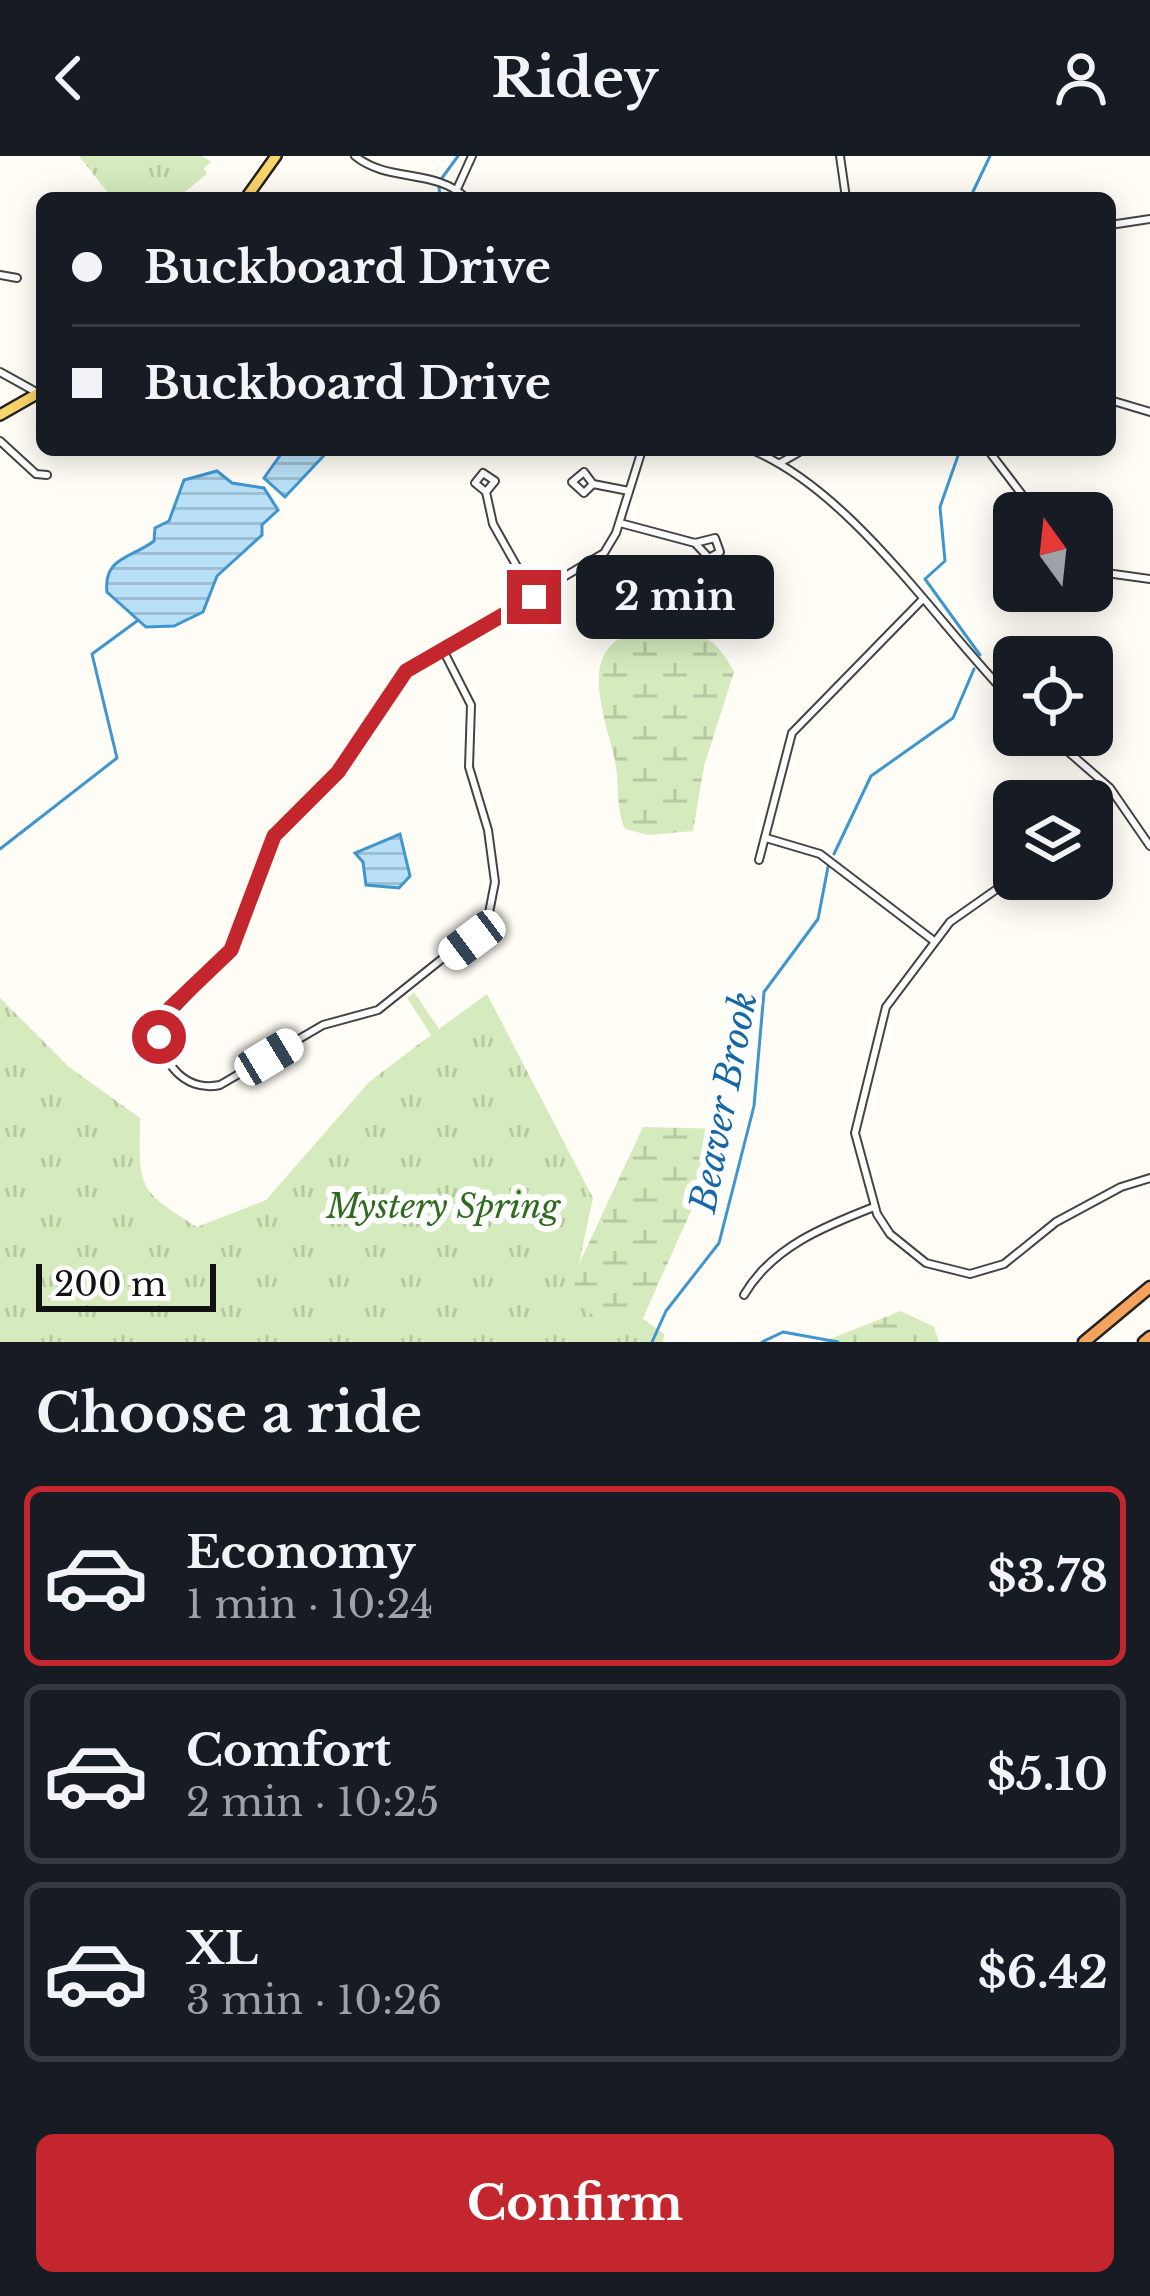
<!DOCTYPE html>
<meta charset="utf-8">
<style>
body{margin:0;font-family:"Libre Baskerville",serif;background:#242831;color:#f1f3f6;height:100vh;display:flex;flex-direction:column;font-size:45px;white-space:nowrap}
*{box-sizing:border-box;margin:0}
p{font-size:39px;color:#9ea1a6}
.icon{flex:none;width:66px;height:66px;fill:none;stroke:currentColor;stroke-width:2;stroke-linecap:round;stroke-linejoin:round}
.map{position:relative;height:1186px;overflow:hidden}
.panel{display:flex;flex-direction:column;background:#171b24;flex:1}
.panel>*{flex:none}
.guide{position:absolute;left:36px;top:36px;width:1080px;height:264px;border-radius:18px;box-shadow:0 6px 30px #0003;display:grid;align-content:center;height:264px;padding:0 36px;background:#171b24}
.needle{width:78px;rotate:345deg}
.fabs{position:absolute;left:993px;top:336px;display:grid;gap:24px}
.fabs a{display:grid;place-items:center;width:120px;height:120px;border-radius:18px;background:#171b24;box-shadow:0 6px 30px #0003;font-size:60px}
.scale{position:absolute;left:36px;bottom:30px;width:180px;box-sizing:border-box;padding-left:12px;border:6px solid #111;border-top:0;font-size:33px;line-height:42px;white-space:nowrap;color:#111;-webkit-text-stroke:9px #fff;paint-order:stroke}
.end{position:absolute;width:54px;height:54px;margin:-27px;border:15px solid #c4262e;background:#fff;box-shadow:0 0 0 6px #fff}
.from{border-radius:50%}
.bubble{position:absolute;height:84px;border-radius:18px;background:#171b24;box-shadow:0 6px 30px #0003;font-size:39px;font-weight:700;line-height:84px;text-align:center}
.car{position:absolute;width:36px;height:72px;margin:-36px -18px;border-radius:15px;box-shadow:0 0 9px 3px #0007;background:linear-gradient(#fff 24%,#345 0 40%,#fff 0 76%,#345 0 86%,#fff 0)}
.guide b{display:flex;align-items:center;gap:42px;height:114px;font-size:45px}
.guide b+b{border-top:3px solid #363941}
.guide i{width:30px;height:30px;background:#f1f3f6}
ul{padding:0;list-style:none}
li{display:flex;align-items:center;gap:36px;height:180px;margin:0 24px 18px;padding:0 12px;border:6px solid #363941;border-radius:18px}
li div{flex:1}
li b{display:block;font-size:45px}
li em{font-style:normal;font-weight:700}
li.on{border-color:#c4262e}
li>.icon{width:108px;height:108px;stroke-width:1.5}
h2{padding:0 36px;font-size:54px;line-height:144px}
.button{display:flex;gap:24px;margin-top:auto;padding:24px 36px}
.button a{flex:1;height:138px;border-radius:18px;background:#c4262e;color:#fff;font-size:48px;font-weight:700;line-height:138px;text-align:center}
header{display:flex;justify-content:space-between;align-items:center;height:156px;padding:0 36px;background:#171b24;font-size:54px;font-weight:700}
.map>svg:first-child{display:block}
.wetland{fill:url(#wetland-marsh)}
.park{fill:url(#park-tufts)}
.water{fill:url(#water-rules);stroke:#3f96cf;stroke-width:3}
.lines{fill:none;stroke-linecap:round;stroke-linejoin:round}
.stream{stroke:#3f96cf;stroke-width:3}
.minor-casing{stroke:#444;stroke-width:10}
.major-casing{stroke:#222;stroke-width:14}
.highway-casing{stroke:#222;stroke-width:15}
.minor{stroke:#fff;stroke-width:6}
.major{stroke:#f9d66b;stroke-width:9}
.highway{stroke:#f5a25d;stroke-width:10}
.route{stroke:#c4262e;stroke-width:15}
.labels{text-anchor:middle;stroke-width:12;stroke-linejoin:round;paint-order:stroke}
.park-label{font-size:33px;font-style:italic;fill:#2f6b1f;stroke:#fff}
.water-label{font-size:36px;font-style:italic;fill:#1768a6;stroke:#fff}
</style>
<header><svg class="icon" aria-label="back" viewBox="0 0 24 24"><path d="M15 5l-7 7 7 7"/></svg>Ridey<svg class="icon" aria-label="person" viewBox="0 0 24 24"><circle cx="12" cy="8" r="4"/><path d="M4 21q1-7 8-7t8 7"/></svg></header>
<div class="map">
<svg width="1150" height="1186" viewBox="0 0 1150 1186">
<defs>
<pattern id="wetland-marsh" width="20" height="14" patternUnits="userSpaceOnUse" patternTransform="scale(3)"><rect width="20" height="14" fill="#d5ebbd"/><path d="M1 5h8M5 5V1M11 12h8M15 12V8" fill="none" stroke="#b6c8a1"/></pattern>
<pattern id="park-tufts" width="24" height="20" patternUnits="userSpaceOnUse" patternTransform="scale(3)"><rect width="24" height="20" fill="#d5ebbd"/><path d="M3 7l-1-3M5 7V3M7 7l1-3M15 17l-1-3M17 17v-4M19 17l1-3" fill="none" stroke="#b6c8a1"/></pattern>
<pattern id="water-rules" width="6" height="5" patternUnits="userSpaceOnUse" patternTransform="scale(3)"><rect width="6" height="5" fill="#b9e0f7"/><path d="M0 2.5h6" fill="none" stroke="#9ebfd3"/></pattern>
</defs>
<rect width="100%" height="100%" fill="#fffdf5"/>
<g class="wetland">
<path d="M666,469C700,472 719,486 734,516L704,610L693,675L649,679L625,673C615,651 620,624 614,600C598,537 574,478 666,469Z"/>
<path d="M643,971L728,973L632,1186H371L543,1185Z"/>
<path d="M901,1155L934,1171L939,1186H822Z"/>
</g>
<g class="park">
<path d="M79,0H202L211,6L204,12L207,18L177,42H112Z"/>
<path d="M414,836L439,873L487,838L593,1042L571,1145L598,1162L627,1151L664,1178L663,1186H0V842L69,911L140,962C139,1033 137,1033 197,1071L266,1044L369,926L431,879L407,842Z"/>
</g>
<g class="water">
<path d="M284,294H329L285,341L264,322Z"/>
<path d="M217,315L232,327L264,332L278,354L262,369V379L217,420L203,456L174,470L146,471L107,436C103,401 132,402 154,385L155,372L169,365L184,324Z"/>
<path d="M400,678L410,720L399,732L366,729L363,706L355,697Z"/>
</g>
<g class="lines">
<g class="stream">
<path d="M442,22L458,0"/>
<path d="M439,31L440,42"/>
<path d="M970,42L990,0"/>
<path d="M960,294L940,351L945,405L925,423L980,499"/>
<path d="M0,693L117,602L92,498L137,465"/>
<path d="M834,698L871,620L953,562L974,513"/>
<path d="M652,1186L666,1155L719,1087L754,950L764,836L818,763L828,711"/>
<path d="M762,1186L783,1176L838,1186"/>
</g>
<g class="minor-casing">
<g id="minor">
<path d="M355,0C388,27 435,12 466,42"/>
<path d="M840,0L846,42"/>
<path d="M457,33L472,0"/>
<path d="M1110,69L1150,63"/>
<path d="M0,119L17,122"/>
<path d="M0,216L38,237"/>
<path d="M1110,244L1150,256"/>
<path d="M0,285L36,318L47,319"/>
<path d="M752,294C854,337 937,468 1014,546"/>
<path d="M988,294L1036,357"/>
<path d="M780,307L803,294"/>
<path d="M593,328L584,337L572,326L584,316L593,328L629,335"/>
<path d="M486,336L475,327L483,317L495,325L486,336L493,368L534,441"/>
<path d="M620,367L695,387L715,382L720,396L709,402L695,387"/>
<path d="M1092,415L1150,423"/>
<path d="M442,492L471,549L469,611L488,674L495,726L487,767L378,854L323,869L220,929C182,937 157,901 160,868L231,794L274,680L338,616L406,515L604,397L616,377L642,294"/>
<path d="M1049,579L1110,632L1150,690"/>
<path d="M766,682L820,698L934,785"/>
<path d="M759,704L792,577L921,445"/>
<path d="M1014,721L950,766L886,851L855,977L877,1058L890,1078L926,1107L970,1118L1004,1108L1056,1066L1121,1031L1150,1022"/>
<path d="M744,1139C772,1091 825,1070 874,1051"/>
</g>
</g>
<g class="major-casing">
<g id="major">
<path d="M246,42L276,0"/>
<path d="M0,259L42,235"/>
</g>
</g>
<g class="highway-casing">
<g id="highway">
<path d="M1084,1186L1150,1131"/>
<path d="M1144,1186L1150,1181"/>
</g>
</g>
<use href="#minor" class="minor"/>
<use href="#major" class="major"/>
<use href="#highway" class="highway"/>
</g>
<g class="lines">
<path class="route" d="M159,881L164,858L231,794L274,680L338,616L406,515L534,441"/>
</g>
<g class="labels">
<g class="park-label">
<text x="443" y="1062">Mystery Spring</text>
</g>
<g class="water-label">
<text transform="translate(723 946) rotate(-79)" y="13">Beaver Brook</text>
</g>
</g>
</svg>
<div class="fabs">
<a><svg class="needle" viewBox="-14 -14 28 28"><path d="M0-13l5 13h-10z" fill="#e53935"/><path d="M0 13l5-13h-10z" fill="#9ea1a6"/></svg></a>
<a><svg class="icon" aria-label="locate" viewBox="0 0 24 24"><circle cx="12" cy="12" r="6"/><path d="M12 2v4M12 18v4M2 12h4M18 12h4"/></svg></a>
<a><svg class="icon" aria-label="layers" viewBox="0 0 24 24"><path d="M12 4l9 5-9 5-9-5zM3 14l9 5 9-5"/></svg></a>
</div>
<div class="scale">200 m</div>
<i class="end from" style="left:159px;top:881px"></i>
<i class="end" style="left:534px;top:441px"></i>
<div class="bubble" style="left:576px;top:399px;width:198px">2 min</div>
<i class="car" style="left:472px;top:784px;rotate:233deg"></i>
<i class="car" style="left:269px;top:901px;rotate:59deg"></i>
<div class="guide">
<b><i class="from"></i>Buckboard Drive</b>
<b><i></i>Buckboard Drive</b>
</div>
</div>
<section class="panel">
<h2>Choose a ride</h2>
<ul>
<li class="on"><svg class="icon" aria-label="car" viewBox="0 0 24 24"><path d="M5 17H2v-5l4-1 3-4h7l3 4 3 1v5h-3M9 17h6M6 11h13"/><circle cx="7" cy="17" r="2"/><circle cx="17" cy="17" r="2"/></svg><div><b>Economy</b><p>1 min · 10:24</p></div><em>$3.78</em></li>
<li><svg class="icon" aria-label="car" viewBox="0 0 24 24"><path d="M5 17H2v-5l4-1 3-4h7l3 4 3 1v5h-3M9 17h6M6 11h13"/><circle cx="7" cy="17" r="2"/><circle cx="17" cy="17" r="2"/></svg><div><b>Comfort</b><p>2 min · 10:25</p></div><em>$5.10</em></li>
<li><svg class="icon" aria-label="car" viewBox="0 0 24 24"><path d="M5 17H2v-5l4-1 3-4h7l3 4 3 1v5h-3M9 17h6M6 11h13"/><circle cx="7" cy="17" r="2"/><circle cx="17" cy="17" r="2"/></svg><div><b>XL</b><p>3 min · 10:26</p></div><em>$6.42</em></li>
</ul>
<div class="button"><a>Confirm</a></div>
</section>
